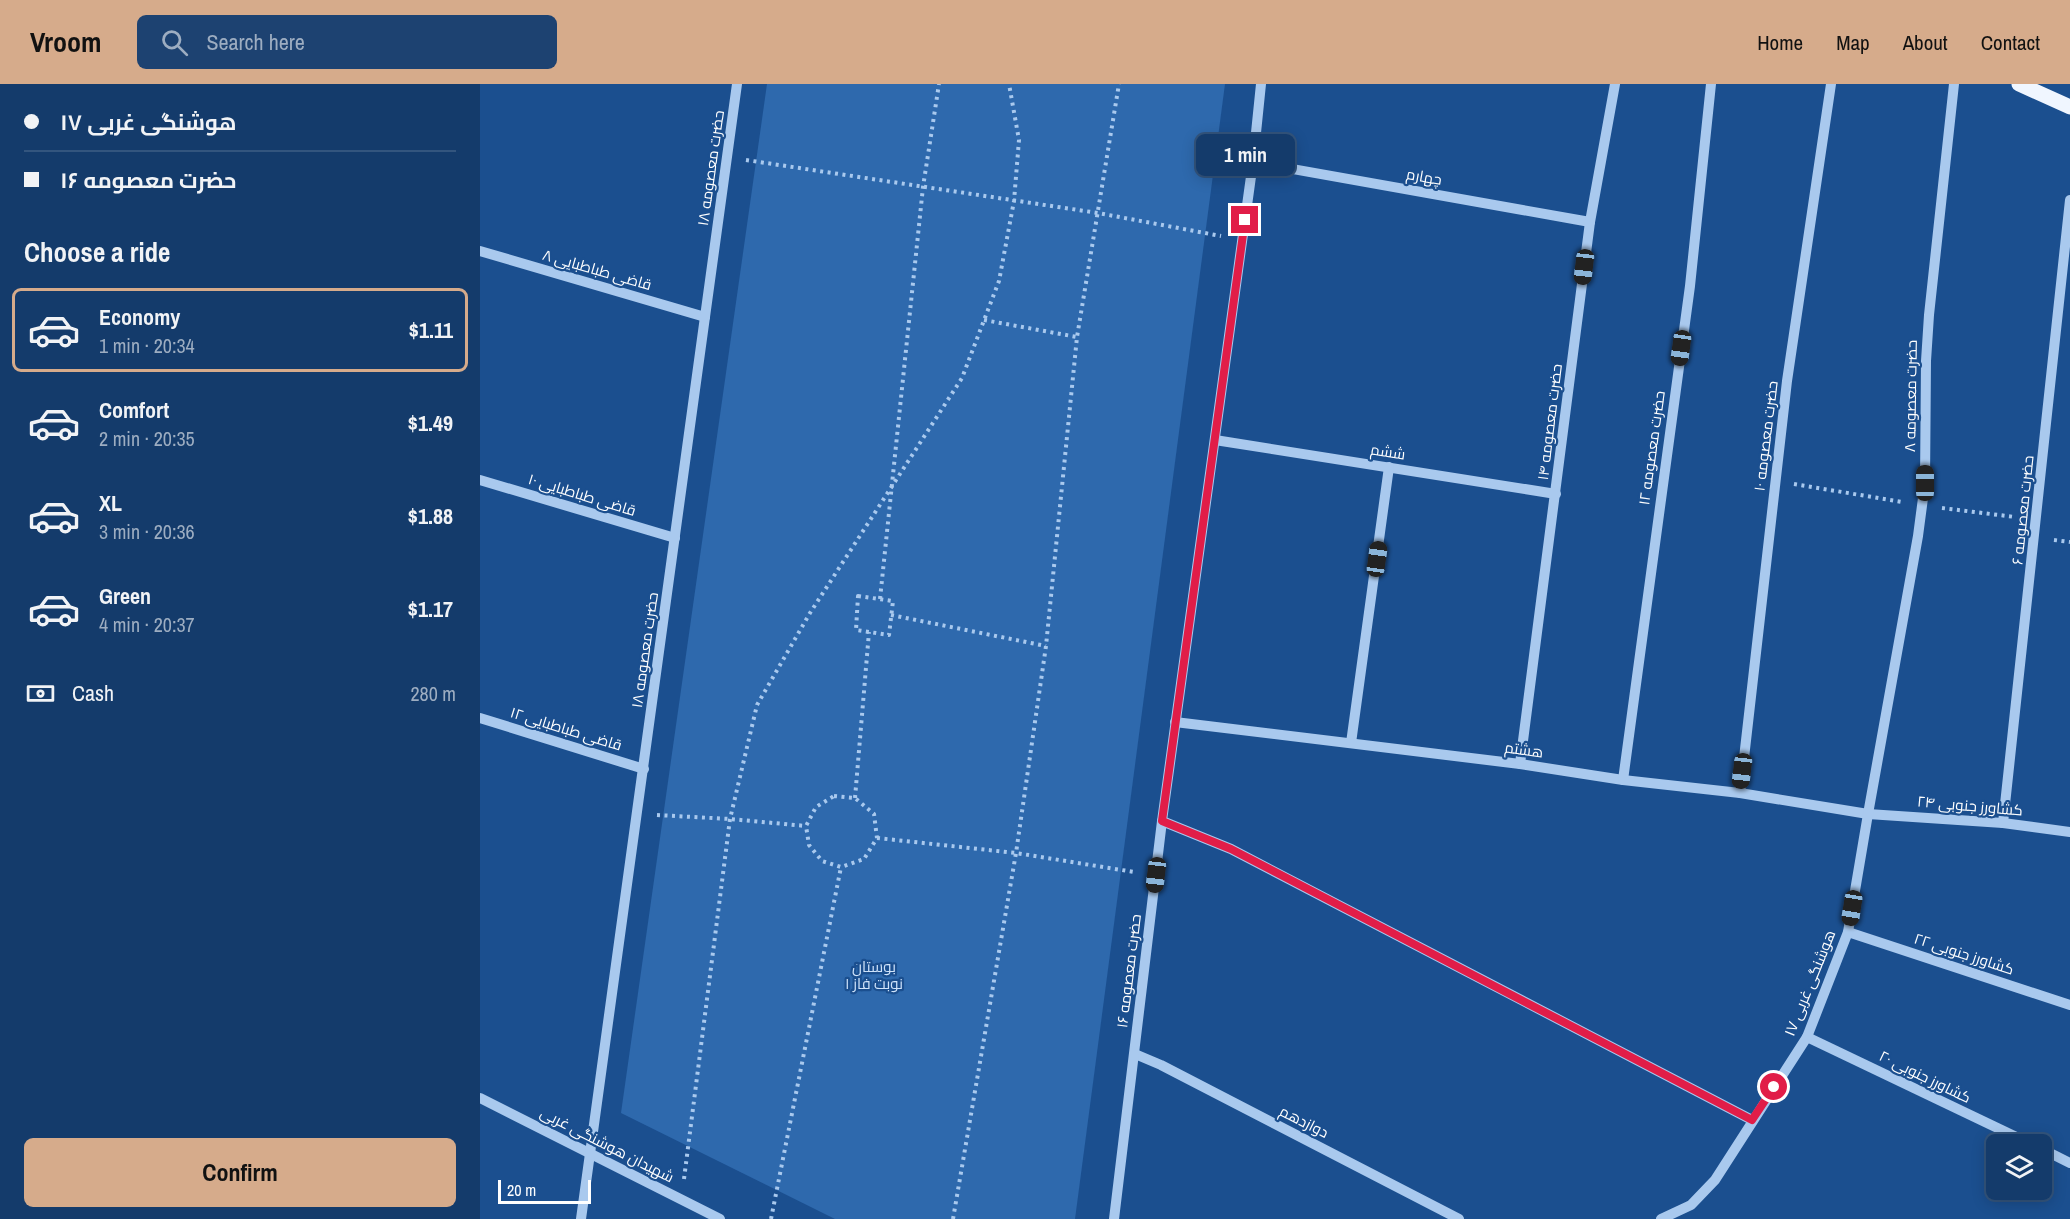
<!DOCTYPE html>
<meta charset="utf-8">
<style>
body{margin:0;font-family:"Archivo Narrow",Cairo,sans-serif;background:#1d4271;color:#f1f3f6;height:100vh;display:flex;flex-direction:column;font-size:22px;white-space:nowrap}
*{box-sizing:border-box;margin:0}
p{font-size:20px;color:#9dadc1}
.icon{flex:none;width:33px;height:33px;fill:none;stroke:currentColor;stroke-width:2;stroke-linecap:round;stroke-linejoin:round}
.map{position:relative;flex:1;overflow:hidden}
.drawer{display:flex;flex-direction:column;background:#143b6b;width:480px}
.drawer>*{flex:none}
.top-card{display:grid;align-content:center;height:132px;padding:0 24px;background:#143b6b}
.buttons{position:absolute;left:1506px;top:1050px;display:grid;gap:12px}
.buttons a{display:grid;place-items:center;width:66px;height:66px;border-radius:9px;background:#143b6b;box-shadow:0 3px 15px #0003,0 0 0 2px #33557e;font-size:30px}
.scale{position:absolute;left:18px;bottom:15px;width:93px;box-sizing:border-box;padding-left:6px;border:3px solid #fff;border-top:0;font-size:16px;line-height:21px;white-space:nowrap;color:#fff;-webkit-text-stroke:4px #1b4f8f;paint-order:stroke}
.end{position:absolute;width:27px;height:27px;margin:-14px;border:8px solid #e11d48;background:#fff;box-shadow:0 0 0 3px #fff}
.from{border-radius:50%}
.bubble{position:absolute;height:42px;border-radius:9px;background:#143b6b;box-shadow:0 3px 15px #0003,0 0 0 2px #33557e;font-size:20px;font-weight:800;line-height:42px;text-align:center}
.car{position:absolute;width:18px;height:36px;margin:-18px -9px;border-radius:8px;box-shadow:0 0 4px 2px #0007;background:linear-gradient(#222 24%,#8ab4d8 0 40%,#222 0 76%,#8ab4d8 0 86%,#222 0)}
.top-card b{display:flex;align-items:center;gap:21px;height:57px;font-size:22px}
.top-card b+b{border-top:2px solid #33557e}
.top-card i{width:15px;height:15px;background:#f1f3f6}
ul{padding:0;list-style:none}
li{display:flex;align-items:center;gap:18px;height:84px;margin:0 12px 9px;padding:0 12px;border:3px solid transparent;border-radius:9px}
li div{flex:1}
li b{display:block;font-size:22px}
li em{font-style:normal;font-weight:800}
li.active{border-color:#d6ab8b}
li>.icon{width:54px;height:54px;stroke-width:1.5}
h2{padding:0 24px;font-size:27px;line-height:72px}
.pay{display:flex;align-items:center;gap:15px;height:66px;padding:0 24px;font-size:22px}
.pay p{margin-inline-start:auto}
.action{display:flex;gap:12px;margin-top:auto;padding:12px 24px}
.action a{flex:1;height:69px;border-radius:9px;background:#d6ab8b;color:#111;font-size:24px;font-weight:800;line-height:69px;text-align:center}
header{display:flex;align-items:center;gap:36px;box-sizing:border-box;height:84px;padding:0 30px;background:#d6ab8b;color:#111}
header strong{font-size:28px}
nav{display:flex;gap:33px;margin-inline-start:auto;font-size:21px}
.search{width:420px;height:54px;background:#1d4271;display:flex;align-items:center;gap:15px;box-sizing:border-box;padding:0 21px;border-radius:9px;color:#9dadc1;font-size:22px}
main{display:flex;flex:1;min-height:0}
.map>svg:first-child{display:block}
.green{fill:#2e69ad}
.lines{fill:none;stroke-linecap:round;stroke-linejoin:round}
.path{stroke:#a9c9ee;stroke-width:4;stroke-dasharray:3 4.5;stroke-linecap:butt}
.minor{stroke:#a9c9ee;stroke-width:10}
.major{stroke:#f0f6ff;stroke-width:15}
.route{stroke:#e11d48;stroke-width:8}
.labels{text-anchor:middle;stroke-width:4.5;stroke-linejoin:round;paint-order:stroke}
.street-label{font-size:15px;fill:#fff;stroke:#1b4f8f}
.park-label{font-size:15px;fill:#cfe3fa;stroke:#1b4f8f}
</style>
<header>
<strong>Vroom</strong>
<div class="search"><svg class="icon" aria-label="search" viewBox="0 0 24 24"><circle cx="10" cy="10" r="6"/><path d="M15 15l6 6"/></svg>Search here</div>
<nav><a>Home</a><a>Map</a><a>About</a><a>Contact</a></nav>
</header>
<main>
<section class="drawer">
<div class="top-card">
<b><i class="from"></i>هوشنگی غربی ۱۷</b>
<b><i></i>حضرت معصومه ۱۶</b>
</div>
<h2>Choose a ride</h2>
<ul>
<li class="active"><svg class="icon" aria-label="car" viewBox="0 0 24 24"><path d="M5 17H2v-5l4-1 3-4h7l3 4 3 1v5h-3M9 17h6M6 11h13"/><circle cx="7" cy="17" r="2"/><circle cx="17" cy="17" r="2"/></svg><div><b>Economy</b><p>1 min · 20:34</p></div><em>$1.11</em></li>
<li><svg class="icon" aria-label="car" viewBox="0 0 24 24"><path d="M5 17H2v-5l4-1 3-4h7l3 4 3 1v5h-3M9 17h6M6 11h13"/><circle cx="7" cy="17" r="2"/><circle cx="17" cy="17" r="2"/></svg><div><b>Comfort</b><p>2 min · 20:35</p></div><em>$1.49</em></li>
<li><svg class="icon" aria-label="car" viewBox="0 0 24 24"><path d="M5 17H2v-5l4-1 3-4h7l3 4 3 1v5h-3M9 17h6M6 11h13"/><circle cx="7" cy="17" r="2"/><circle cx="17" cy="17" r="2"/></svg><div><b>XL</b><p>3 min · 20:36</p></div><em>$1.88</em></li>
<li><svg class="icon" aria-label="car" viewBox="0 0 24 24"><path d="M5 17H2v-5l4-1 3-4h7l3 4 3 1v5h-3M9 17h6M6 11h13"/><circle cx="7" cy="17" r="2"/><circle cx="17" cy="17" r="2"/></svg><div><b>Green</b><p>4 min · 20:37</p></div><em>$1.17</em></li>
</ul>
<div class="pay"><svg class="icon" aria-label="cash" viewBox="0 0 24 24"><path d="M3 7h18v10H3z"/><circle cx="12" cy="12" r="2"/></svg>Cash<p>280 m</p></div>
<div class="action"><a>Confirm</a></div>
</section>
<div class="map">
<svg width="1590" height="1135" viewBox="0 0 1590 1135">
<rect width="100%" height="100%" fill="#1b4f8f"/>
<path class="green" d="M287,0H745L595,1135H355L141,1029Z"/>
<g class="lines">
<g class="path">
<path d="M266,76L618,129L741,152"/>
<path d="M504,236L597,253"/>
<path d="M1314,400L1422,418"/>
<path d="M1462,424L1535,433"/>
<path d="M1574,456L1590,458"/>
<path d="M378,512L413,517L409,551L376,546Z"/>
<path d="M400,515L443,103L459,0"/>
<path d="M411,531L566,562"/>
<path d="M354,712L375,714L394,730L397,754L384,775L361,783L342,777L329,761L326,742L336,723Z"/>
<path d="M375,714L389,548"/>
<path d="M177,731L250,735L326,742"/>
<path d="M397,754L536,769L654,788"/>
<path d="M204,1095L250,735L277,621L330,529L482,294L519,197L534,117L539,56L529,0"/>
<path d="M291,1135L361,783"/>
<path d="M473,1135L536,769L566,562L597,253L639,0"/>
</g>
<g class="minor">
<path d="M773,78L1110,138"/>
<path d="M0,167L225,233"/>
<path d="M735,356L1076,410"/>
<path d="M0,396L195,454"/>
<path d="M0,634L164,685"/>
<path d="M695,638L1040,680L1143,696L1260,709L1388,730L1523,739L1590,748"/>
<path d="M871,659L909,383"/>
<path d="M1040,680L1110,138L1135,0"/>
<path d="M1143,696L1210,202L1231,0"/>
<path d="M1260,709L1307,297L1351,0"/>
<path d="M682,737L751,765L1272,1036"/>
<path d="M1523,739L1590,116"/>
<path d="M1368,848L1590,921"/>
<path d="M1327,953L1551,1060"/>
<path d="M655,970L681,981L979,1135"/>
<path d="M0,1014L240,1135"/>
<path d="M1562,1065L1590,1079"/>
<path d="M101,1135L257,0"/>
<path d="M634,1135L682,737L773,78L781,0"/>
<path d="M1181,1135L1211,1121L1235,1096L1327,953L1368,848L1388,730L1438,452L1445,399L1446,277L1449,231L1474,0"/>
</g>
<path class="major" d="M1539,0L1590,23"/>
</g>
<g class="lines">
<path class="route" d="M765,136L682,737L751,765L1272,1036L1294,1003"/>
</g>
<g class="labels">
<g class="street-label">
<text transform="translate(231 84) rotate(-82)" y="5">حضرت معصومه ۱۸</text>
<text transform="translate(944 93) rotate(10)" y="5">چهارم</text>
<text transform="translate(117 186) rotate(16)" y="5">قاضی طباطبایی ۸</text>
<text transform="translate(1431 312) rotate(-89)" y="5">حضرت معصومه ۸</text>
<text transform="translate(1070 338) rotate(-83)" y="5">حضرت معصومه ۱۴</text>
<text transform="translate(1286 352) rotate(-83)" y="5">حضرت معصومه ۱۰</text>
<text transform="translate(1172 364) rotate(-82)" y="5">حضرت معصومه ۱۲</text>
<text transform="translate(908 368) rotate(9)" y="5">ششم</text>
<text transform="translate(102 411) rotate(17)" y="5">قاضی طباطبایی ۱۰</text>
<text transform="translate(1543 426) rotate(-84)" y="5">حضرت معصومه ۶</text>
<text transform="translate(165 566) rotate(-82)" y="5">حضرت معصومه ۱۸</text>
<text transform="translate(86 645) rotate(17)" y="5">قاضی طباطبایی ۱۲</text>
<text transform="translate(1044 666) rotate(8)" y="5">هشتم</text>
<text transform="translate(1490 722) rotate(5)" y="5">کشاورز جنوبی ۲۴</text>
<text transform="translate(1484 870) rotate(18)" y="5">کشاورز جنوبی ۲۲</text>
<text transform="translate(649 887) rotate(-83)" y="5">حضرت معصومه ۱۶</text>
<text transform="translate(1330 899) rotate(-68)" y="5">هوشنگی غربی ۱۷</text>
<text transform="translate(1445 993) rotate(26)" y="5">کشاورز جنوبی ۲۰</text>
<text transform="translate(824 1038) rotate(27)" y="5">دوازدهم</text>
<text transform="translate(127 1061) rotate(27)" y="5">شهیدان هوشنگی غربی</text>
</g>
<g class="park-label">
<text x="394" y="888">بوستان<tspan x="394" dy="17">نوبت فاز ۱</tspan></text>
</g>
</g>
</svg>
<div class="buttons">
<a><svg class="icon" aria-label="layers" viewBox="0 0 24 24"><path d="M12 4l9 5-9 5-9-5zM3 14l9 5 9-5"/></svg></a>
</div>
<div class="scale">20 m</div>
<i class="end from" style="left:1294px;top:1003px"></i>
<i class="end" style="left:765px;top:136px"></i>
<div class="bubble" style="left:716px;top:50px;width:99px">1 min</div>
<i class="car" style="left:1104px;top:183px;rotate:187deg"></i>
<i class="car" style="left:1201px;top:264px;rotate:188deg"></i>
<i class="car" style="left:1445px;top:399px;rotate:0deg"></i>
<i class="car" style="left:897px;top:475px;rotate:8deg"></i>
<i class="car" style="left:1262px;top:687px;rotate:187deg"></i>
<i class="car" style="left:676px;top:791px;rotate:187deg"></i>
<i class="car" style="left:1372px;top:824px;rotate:189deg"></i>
</div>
</main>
